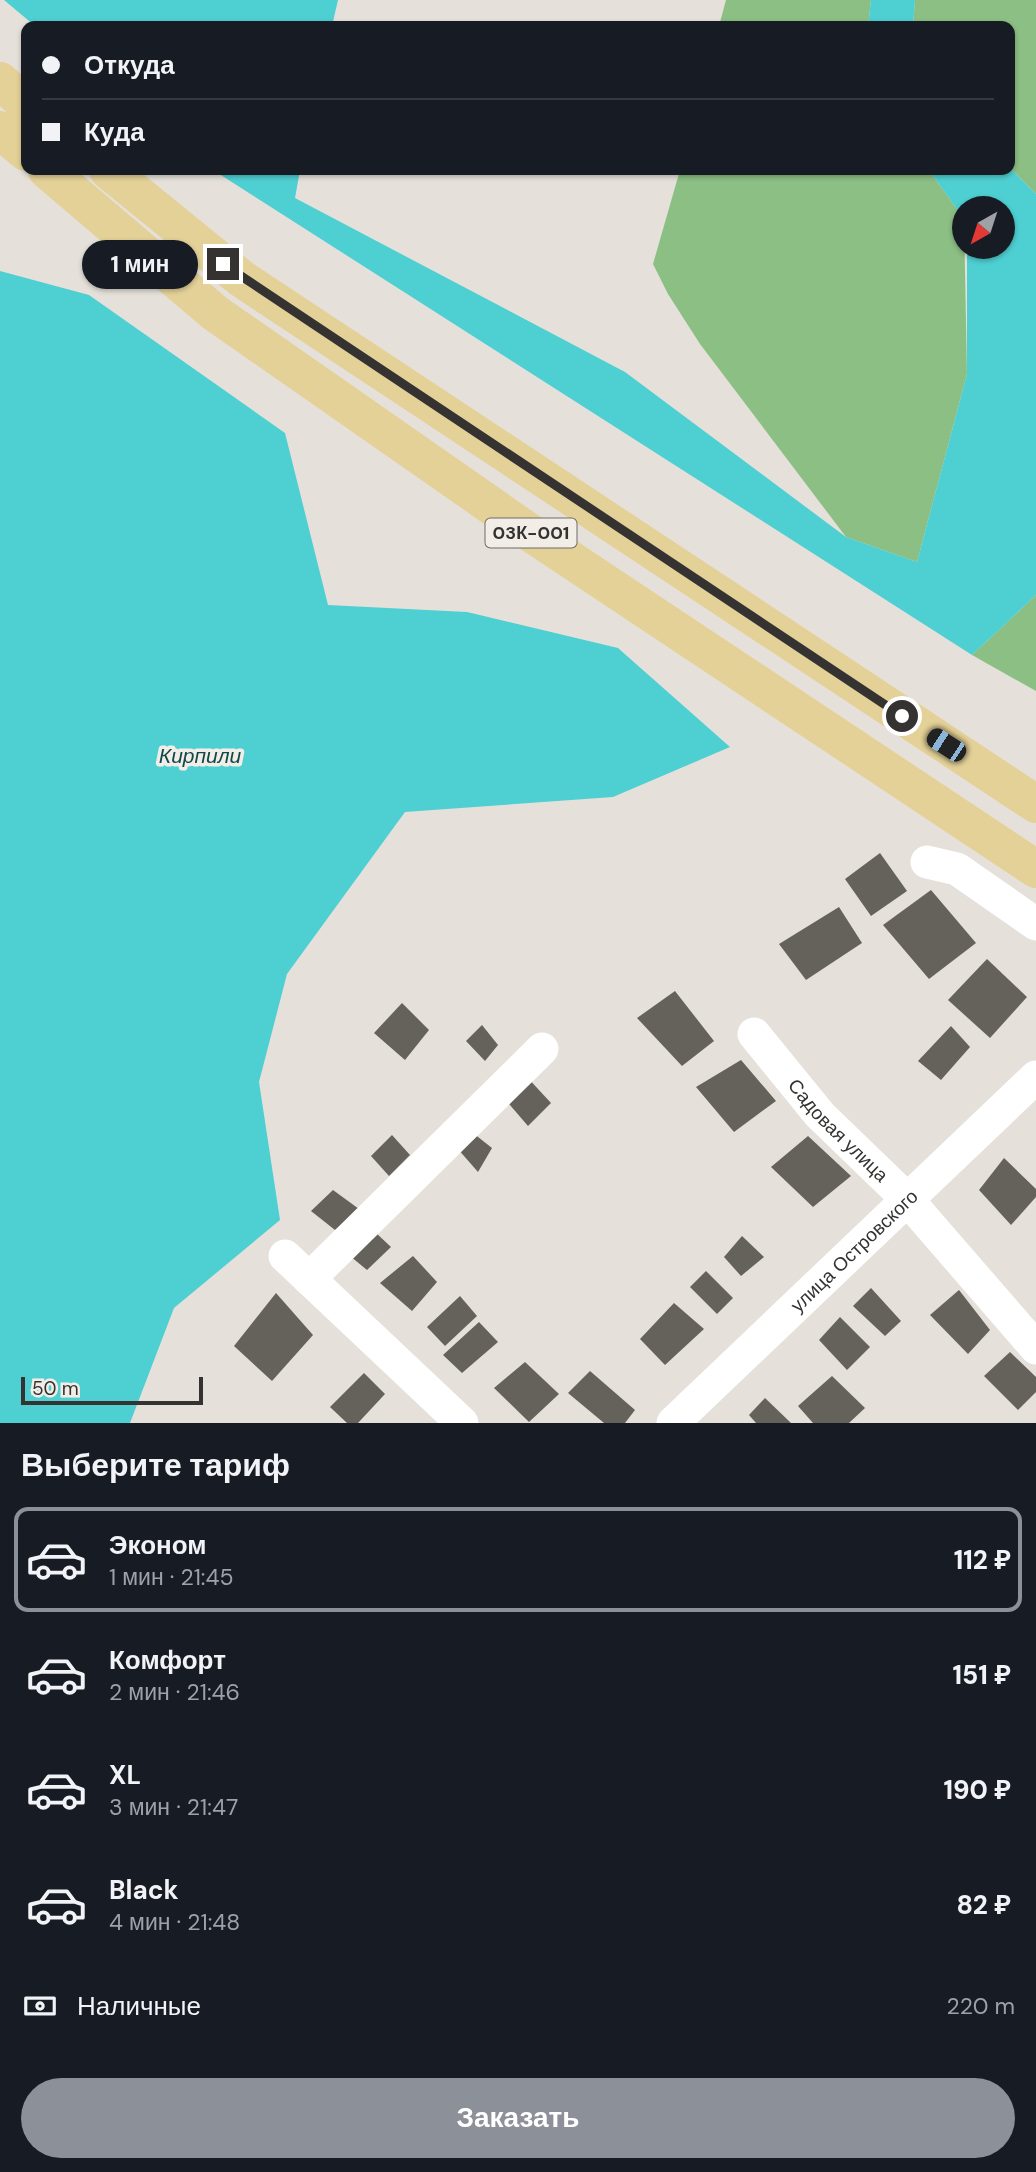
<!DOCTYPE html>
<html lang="ru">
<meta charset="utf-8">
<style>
body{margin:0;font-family:"DM Sans",sans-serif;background:#242831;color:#f1f3f6;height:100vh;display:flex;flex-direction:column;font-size:26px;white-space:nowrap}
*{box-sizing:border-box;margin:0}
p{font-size:23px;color:#9ea1a6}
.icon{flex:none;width:38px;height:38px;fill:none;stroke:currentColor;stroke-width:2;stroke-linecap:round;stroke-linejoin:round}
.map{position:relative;height:1423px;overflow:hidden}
.panel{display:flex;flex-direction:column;background:#171b24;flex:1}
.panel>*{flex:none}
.top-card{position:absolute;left:21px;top:21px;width:994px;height:154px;border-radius:14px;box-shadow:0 2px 5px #0004;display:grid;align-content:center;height:154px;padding:0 21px;background:#171b24}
.needle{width:46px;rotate:219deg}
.controls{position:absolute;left:952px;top:196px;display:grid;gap:14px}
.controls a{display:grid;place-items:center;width:63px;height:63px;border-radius:50%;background:#171b24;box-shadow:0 2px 5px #0004;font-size:35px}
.scale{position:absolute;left:21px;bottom:18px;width:182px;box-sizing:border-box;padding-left:7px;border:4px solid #353331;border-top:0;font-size:19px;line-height:24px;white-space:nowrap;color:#353331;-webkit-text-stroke:5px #f2eee7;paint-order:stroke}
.end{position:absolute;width:32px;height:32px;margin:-16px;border:9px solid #353331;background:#fff;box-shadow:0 0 0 4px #fff}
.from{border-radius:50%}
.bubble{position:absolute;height:49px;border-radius:24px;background:#171b24;box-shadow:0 2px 5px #0004;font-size:23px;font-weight:800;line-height:49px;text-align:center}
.car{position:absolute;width:21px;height:42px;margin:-21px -10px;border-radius:9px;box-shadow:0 0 5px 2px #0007;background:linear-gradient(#222 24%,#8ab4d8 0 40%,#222 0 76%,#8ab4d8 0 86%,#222 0)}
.top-card b{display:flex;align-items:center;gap:24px;height:66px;font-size:26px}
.top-card b+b{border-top:2px solid #363941}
.top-card i{width:18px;height:18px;background:#f1f3f6}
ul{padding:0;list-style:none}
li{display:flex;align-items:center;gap:21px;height:105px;margin:0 14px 10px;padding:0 7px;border:4px solid transparent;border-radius:14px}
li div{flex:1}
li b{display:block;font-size:26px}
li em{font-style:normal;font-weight:800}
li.on{border-color:#8c9099}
li>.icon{width:63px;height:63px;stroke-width:1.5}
h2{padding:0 21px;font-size:32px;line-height:84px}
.pay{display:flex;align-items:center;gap:18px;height:77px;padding:0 21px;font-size:26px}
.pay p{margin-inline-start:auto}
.button{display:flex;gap:14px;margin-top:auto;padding:14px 21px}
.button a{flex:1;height:80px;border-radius:42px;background:#8c9099;color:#fff;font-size:28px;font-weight:800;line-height:80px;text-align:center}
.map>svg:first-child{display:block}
.green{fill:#8cbf84}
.water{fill:#4ecfd2}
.building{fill:#65615b}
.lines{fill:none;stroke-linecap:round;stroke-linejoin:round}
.minor{stroke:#fff;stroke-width:33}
.major{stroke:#e4d198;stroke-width:38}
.route{stroke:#353331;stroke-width:9}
.labels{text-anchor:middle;stroke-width:7;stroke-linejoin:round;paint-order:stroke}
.shield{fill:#f2eee7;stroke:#6e6b68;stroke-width:2}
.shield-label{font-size:18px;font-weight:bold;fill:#353331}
.street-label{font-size:19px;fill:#353331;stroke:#f2eee7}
.water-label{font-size:21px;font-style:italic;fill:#0f494a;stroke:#f2eee7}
</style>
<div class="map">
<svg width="1036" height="1423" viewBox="0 0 1036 1423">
<rect width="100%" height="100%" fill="#e5e1da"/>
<g class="green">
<path d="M726,0H871L868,26H719Z"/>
<path d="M915,0H1036V194L1010,168V26H913Z"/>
<path d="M680,170H929L964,219L967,374L917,562L846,537L700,344L668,294L653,264Z"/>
<path d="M1036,595V691L972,655Z"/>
</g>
<g class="water">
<path d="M4,0H338L332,26H35Z"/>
<path d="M871,0H915L913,26H868Z"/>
<path d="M1010,168L1036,194V595L972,655L213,170H300L295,198L625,372L846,537L917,562L967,374V247H1003V208H964V219L929,170Z"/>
<path d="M0,271L89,295L285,433L328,605L467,612L618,648L730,747L613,797L405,812L287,974L259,1082L280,1220L174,1308L130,1423H0Z"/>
</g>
<g class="building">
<path d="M880,853L907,891L871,916L845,879Z"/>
<path d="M931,890L976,943L929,979L883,925Z"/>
<path d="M839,907L862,943L806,980L779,944Z"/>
<path d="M987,959L1027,997L990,1038L948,1000Z"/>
<path d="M675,991L714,1041L682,1066L637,1018Z"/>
<path d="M402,1003L429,1030L405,1060L374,1033Z"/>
<path d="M482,1025L498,1045L485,1061L466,1041Z"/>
<path d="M951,1026L970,1047L941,1080L918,1061Z"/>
<path d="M741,1060L776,1101L734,1132L696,1087Z"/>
<path d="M526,1076L551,1103L528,1126L504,1098Z"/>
<path d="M473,1133L492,1148L478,1172L457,1148Z"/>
<path d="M392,1135L410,1155L389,1176L371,1156Z"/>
<path d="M808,1136L851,1176L813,1207L771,1167Z"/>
<path d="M1004,1158L1036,1189V1197L1011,1225L979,1190Z"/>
<path d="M333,1190L359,1209L335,1230L311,1211Z"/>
<path d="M375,1232L391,1247L367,1270L350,1256Z"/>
<path d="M742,1236L764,1257L741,1276L724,1257Z"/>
<path d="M413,1256L437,1282L412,1311L380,1283Z"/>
<path d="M706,1271L733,1298L717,1314L690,1287Z"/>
<path d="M871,1288L901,1321L885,1336L853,1306Z"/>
<path d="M959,1290L990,1330L968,1354L930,1315Z"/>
<path d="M276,1293L313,1335L272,1381L234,1346Z"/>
<path d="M460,1296L477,1316L445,1346L427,1327Z"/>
<path d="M674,1303L704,1329L665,1365L640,1339Z"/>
<path d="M840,1317L870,1347L847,1370L819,1340Z"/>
<path d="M479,1322L498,1342L462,1373L443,1355Z"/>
<path d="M1010,1352L1036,1377V1392L1018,1410L984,1376Z"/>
<path d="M525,1362L559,1394L529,1422L494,1388Z"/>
<path d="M590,1371L635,1410L625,1423H604L568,1393Z"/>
<path d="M364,1373L385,1394L358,1423H347L330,1407Z"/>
<path d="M832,1376L865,1408L849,1423H813L798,1406Z"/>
<path d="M765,1398L791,1423H756L749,1415Z"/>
</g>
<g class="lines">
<g class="minor">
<path d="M927,862L957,869L1036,924"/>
<path id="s1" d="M754,1034L820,1115L906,1198L1036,1348"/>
<path d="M285,1256L462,1423"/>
<path d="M309,1279L542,1049"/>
<path id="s2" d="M673,1423L1036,1077"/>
</g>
<g class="major">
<path d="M0,81L26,104"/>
<path d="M0,130L26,152"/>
<path d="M47,170L215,313L529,532L1036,869"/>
<path d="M108,170L242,279L1036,804"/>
</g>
</g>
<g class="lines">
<path class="route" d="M223,264L902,716"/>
</g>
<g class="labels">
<rect class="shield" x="485.5" y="518.5" width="91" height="29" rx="5"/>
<g class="shield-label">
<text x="531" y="539">03К-001</text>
</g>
<g class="street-label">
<text dy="7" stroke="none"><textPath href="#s1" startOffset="128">Садовая улица</textPath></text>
<text dy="7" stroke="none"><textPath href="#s2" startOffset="250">улица Островского</textPath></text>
</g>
<g class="water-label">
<text x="200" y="763">Кирпили</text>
</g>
</g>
</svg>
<div class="controls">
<a><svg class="needle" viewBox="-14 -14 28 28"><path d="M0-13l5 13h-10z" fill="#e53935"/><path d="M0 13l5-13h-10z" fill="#9ea1a6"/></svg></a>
</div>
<div class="scale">50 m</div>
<i class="end from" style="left:902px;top:716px"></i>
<i class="end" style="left:223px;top:264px"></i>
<div class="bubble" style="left:82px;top:240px;width:116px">1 мин</div>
<i class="car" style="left:946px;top:745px;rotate:303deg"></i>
<div class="top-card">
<b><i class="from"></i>Откуда</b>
<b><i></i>Куда</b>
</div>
</div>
<section class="panel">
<h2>Выберите тариф</h2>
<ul>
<li class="on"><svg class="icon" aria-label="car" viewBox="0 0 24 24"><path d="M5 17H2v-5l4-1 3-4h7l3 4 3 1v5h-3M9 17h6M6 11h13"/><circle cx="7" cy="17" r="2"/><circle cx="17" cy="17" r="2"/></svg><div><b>Эконом</b><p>1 мин · 21:45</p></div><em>112 ₽</em></li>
<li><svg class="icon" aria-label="car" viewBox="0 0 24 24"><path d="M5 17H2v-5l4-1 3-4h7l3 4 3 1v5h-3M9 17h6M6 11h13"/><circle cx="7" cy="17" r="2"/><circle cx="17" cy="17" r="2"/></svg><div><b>Комфорт</b><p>2 мин · 21:46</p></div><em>151 ₽</em></li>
<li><svg class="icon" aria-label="car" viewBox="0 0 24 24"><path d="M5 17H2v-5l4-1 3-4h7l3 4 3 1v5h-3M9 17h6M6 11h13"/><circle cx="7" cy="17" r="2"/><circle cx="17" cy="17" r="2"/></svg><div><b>XL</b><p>3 мин · 21:47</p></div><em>190 ₽</em></li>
<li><svg class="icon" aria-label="car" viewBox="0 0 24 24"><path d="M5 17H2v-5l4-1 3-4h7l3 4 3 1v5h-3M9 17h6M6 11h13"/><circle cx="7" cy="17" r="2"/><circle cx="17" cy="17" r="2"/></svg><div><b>Black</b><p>4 мин · 21:48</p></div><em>82 ₽</em></li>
</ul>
<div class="pay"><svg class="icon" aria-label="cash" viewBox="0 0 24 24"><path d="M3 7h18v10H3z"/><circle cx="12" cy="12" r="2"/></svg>Наличные<p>220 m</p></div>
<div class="button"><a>Заказать</a></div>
</section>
